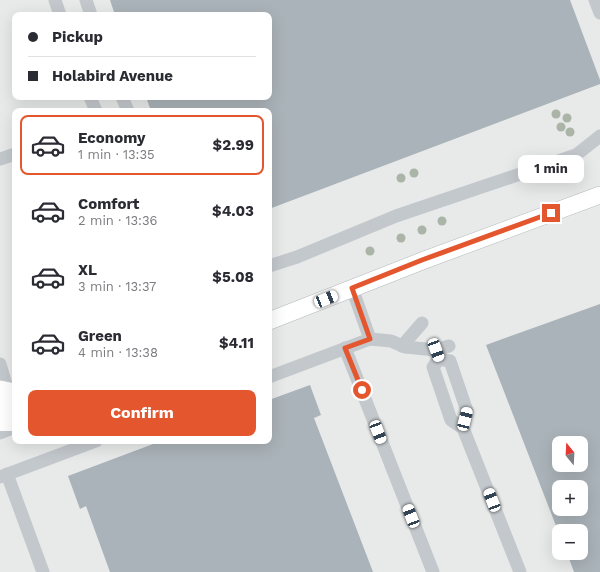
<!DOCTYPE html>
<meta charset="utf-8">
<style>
body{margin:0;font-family:"Work Sans",sans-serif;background:#f2f2f3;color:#2b2b33;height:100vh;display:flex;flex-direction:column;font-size:15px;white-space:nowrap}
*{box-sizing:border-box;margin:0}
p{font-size:13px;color:#7c7c81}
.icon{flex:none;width:22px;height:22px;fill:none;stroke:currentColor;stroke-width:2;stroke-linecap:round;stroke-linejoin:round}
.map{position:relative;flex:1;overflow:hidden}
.sheet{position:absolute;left:12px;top:108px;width:260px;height:336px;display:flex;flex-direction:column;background:#fff;border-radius:8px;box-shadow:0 4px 16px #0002}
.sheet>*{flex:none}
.guide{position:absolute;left:12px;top:12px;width:260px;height:88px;border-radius:8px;box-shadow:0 4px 16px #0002;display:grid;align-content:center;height:88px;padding:0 16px;background:#fff}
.needle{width:26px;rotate:342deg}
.buttons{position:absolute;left:552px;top:436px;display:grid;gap:8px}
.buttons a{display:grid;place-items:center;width:36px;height:36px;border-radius:8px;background:#fff;box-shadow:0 4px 16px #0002;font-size:20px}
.end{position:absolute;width:18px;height:18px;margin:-9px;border:5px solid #e4572e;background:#fff;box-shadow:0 0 0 2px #fff}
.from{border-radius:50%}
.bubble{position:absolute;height:28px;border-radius:8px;background:#fff;box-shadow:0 4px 16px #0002;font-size:13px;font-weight:700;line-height:28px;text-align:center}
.car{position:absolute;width:12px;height:24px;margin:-12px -6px;border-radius:5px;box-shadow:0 0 3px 1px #0007;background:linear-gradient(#fff 24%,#345 0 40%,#fff 0 76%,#345 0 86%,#fff 0)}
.guide b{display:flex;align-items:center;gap:14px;height:38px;font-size:15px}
.guide b+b{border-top:1px solid #e1e1e2}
.guide i{width:10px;height:10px;background:#2b2b33}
ul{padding:7px 0 0;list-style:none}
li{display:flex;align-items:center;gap:12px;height:60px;margin:0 8px 6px;padding:0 8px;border:2px solid transparent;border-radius:8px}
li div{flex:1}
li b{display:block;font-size:15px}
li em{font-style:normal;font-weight:700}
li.selected{border-color:#e4572e}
li>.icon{width:36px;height:36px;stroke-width:1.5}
.cta{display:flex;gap:8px;margin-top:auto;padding:8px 16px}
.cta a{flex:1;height:46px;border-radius:8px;background:#e4572e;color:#fff;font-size:16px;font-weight:700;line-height:46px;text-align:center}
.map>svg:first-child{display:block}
.built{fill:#e8e9e9;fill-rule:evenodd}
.building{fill:#aab3b9;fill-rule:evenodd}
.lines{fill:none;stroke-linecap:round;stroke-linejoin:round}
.major-casing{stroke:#b5babe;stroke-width:18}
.highway-casing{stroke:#b4b9bd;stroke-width:21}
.minor{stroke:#c3c8cc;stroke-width:13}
.major{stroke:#fff;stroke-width:17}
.highway{stroke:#fff;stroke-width:20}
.tree{fill:#aab4a7}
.route{stroke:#e4572e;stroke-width:5}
</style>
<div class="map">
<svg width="600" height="572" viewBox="0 0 600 572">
<rect width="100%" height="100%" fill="#fafaf8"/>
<path class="built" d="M0,0H600V572H0ZM15,15H269V97H15ZM15,111H269V441H15ZM559,443H581V465H559ZM559,487H581V509H559ZM559,531H581V553H559Z"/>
<g class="building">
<path d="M110,0H570L600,80V84L269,209V111H151L146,97H269V15H115Z"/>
<path d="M600,304V572H574L567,553H581V531H558L486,345ZM559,443H581V465H559ZM559,487H581V509H559Z"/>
<path d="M310,385L321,415L314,418L373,572H110L86,506L80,509L68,476L161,441H269V400Z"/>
</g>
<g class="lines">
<g class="major-casing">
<g id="major">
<path d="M269,321L422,261L600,195"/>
<path d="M0,389L15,392"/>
<path d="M0,404L15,409"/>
</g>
</g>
<g class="highway-casing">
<path id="highway" d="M0,421H15"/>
</g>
<g class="minor">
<path d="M55,0L60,15"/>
<path d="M86,0L91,15"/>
<path d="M595,0L600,13"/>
<path d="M90,97L96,111"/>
<path d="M122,97L128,111"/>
<path d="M0,159L15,154"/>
<path d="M269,266L297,257L396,216L576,155L600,136"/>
<path d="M370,339L391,341L405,347L436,350L449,346"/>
<path d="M402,346L422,323"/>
<path d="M345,348L433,572"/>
<path d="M439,359L450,361L467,411L463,428L520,572"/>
<path d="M439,359L433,367L451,420L463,428"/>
<path d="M0,364L8,391"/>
<path d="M269,377L370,339L352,288"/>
<path d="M0,433L15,427"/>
<path d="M7,474L43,572"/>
<path d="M0,477L96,441"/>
</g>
<use href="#major" class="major"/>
<use href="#highway" class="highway"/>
</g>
<g class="tree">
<circle cx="556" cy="114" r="4.5"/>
<circle cx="567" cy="118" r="4.5"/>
<circle cx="561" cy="127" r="4.5"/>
<circle cx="570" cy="132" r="4.5"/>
<circle cx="414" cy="173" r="4.5"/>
<circle cx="401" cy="178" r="4.5"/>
<circle cx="442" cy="221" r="4.5"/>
<circle cx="422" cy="230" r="4.5"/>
<circle cx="401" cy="238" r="4.5"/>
<circle cx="370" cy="251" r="4.5"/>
</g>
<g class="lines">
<path class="route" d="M362,390L345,348L370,339L352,288L422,260L551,213"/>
</g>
</svg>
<div class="buttons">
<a><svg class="needle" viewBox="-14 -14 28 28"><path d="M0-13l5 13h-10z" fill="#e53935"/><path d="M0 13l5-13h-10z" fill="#7c7c81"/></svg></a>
<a>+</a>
<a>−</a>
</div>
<i class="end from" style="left:362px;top:390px"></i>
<i class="end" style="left:551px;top:213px"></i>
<div class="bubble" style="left:518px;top:155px;width:66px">1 min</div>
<i class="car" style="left:326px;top:299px;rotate:68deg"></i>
<i class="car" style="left:436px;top:350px;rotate:160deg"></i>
<i class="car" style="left:465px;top:419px;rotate:14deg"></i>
<i class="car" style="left:378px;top:432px;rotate:159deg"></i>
<i class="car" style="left:492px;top:500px;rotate:339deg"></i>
<i class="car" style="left:411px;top:516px;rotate:339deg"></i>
<div class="guide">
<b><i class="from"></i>Pickup</b>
<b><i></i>Holabird Avenue</b>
</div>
<section class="sheet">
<ul>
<li class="selected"><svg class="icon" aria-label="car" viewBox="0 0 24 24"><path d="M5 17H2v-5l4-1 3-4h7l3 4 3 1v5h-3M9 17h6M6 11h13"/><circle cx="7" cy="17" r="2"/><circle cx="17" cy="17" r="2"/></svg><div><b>Economy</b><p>1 min · 13:35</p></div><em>$2.99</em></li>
<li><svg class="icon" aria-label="car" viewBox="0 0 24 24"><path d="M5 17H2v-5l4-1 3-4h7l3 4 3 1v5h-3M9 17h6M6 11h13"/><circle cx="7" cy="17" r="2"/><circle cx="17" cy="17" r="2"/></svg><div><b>Comfort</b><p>2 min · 13:36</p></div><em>$4.03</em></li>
<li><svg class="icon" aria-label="car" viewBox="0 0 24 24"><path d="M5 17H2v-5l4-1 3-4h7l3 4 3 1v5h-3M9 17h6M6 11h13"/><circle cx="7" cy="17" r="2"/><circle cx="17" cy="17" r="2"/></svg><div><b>XL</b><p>3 min · 13:37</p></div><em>$5.08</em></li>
<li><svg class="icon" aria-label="car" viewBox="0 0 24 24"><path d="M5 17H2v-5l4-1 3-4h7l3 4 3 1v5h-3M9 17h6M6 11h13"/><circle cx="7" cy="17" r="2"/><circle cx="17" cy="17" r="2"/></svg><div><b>Green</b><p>4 min · 13:38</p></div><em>$4.11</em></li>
</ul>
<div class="cta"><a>Confirm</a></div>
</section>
</div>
